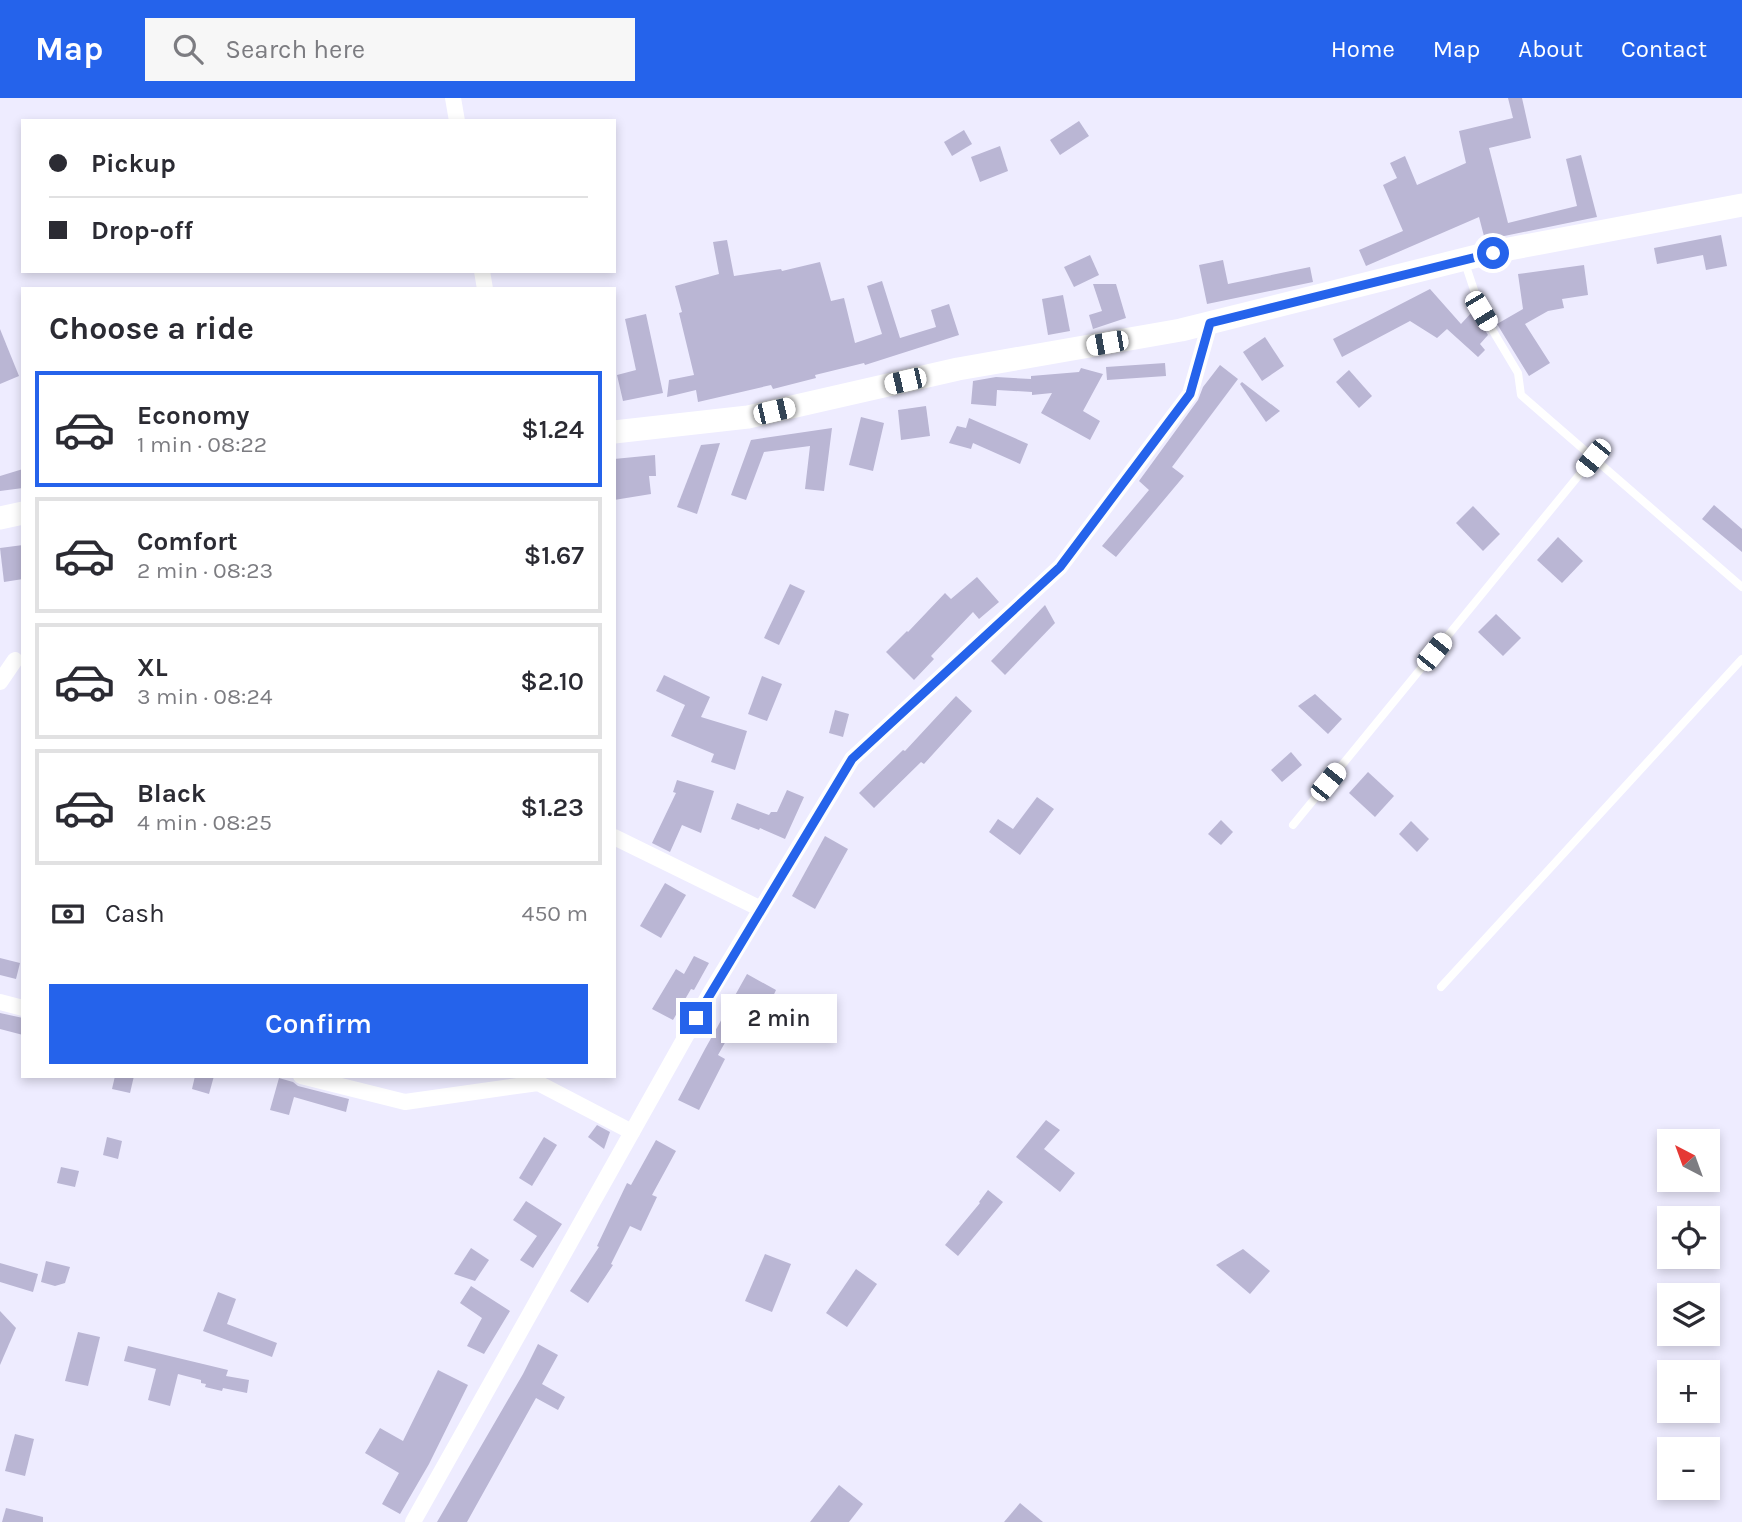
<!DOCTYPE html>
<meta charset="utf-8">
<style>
body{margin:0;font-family:Karla,sans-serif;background:#f7f7f7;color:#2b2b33;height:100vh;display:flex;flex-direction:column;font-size:26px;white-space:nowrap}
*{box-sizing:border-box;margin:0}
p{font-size:23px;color:#7c7c81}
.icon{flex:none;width:38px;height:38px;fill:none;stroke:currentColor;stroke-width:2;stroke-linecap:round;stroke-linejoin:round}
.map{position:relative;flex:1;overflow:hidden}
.drawer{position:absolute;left:21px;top:189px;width:595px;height:791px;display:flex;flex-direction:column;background:#fff;border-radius:0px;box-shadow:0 4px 10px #0003}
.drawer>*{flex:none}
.top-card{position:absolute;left:21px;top:21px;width:595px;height:154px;border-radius:0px;box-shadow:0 4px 10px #0003;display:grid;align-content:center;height:154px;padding:0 28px;background:#fff}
.needle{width:46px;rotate:319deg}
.buttons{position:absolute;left:1657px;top:1031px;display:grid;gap:14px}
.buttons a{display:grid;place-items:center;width:63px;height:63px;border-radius:0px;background:#fff;box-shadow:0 4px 10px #0003;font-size:35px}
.end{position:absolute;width:32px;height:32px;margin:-16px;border:9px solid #2563eb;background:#fff;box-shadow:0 0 0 4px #fff}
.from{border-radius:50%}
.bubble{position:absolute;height:49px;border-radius:0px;background:#fff;box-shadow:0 4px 10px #0003;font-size:23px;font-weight:600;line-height:49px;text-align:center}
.car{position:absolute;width:21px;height:42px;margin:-21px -10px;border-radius:9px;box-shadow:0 0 5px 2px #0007;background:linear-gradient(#fff 24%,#345 0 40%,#fff 0 76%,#345 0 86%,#fff 0)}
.top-card b{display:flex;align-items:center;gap:24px;height:66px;font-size:26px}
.top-card b+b{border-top:2px solid #e1e1e2}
.top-card i{width:18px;height:18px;background:#2b2b33}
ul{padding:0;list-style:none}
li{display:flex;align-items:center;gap:21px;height:116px;margin:0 14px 10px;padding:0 14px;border:4px solid #e1e1e2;border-radius:0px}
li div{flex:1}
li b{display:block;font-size:26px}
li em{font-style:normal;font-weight:600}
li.current{border-color:#2563eb}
li>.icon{width:63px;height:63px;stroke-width:1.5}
h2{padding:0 28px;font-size:32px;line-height:84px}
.pay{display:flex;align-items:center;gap:18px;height:77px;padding:0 28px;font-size:26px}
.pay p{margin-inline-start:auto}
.action{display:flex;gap:14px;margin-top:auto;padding:14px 28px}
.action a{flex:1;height:80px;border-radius:0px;background:#2563eb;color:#fff;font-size:28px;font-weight:600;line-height:80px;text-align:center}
header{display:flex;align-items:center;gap:42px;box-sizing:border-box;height:98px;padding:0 35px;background:#2563eb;color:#fff}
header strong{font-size:33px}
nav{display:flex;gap:38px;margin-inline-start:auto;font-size:24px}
.search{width:490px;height:63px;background:#f7f7f7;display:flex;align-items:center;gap:18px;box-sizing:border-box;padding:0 24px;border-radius:0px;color:#7c7c81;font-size:26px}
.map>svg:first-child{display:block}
.building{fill:#bab6d4}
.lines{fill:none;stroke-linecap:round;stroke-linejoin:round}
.lane{stroke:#fff;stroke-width:8}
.street{stroke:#fff;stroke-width:16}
.secondary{stroke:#fff;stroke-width:23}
.route{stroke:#2563eb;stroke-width:9}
</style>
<header>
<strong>Map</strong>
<div class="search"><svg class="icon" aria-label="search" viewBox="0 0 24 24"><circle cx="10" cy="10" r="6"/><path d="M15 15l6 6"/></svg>Search here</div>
<nav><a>Home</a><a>Map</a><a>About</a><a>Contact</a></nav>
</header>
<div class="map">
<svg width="1742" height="1424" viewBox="0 0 1742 1424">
<rect width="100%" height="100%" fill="#eeecff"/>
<g class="building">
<path d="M1508,0H1522L1531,40L1489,50L1508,125L1577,108L1566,61L1581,57L1597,119L1485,142L1479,119L1366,168L1359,152L1403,133L1383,87L1397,80L1390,65L1405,58L1417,87L1466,65L1459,33L1513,20Z"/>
<path d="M1079,23L1089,38L1060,57L1050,42Z"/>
<path d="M964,32L972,46L952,58L944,44Z"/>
<path d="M1000,48L1008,73L980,84L971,59Z"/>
<path d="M1721,137L1727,168L1706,172L1703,157L1657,166L1654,150Z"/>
<path d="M727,142L734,178L781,171L782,173L820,164L831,203L844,200L855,245L882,236L867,188L882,183L900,240L936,229L931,212L949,206L959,237L865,267L864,265L815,277L816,280L773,291L771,287L698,304L696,292L667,299L669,282L694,277L679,215L682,214L675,188L719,176L713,144Z"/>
<path d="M1090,157L1099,177L1074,189L1064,169Z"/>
<path d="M1223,162L1228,186L1310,169L1313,184L1207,206L1199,167Z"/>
<path d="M1584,167L1588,197L1562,201L1564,210L1548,213L1525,226L1550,265L1529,278L1497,226L1523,211L1518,176Z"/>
<path d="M1093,186H1116L1126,220L1093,231L1089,217L1102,213Z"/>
<path d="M1430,191L1461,226L1472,214L1477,219L1488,237L1480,246L1485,252L1478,259L1447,231L1437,240L1410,223L1342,259L1333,241Z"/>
<path d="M1063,197L1070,233L1048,237L1042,201Z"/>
<path d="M646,216L663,295L623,303L617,277L636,272L625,221Z"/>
<path d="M0,231L19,278L0,286Z"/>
<path d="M1265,239L1284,268L1262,283L1243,254Z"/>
<path d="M1165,265L1166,278L1107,282L1106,269Z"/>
<path d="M1220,267L1238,281L1172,369L1184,378L1116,459L1102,448L1149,392L1139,383L1198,302L1203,289Z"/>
<path d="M1081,270L1103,276L1083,313L1100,323L1090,342L1041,315L1052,295L1032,297V294L997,292L996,308L971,306L973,283L996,279L1031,281V278L1079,274Z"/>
<path d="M1349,272L1372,298L1359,310L1336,284Z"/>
<path d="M1242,284L1280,313L1266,324L1240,286Z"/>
<path d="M926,308L930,338L901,342L898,312Z"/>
<path d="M861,319L884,325L873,373L849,367Z"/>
<path d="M969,320L1028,346L1020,366L973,345L971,351L949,345L957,328L966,330Z"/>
<path d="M832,330L824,393L805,391L810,348L764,354L746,402L731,397L751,342Z"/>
<path d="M720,345L697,416L677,409L701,347Z"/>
<path d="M655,357L656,378H649L651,396L614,402V361Z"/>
<path d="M23,371V390L0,393V378Z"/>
<path d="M1714,407L1742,431V454L1702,421Z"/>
<path d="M1473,408L1500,436L1483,453L1456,425Z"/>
<path d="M1558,439L1583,463L1562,485L1537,462Z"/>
<path d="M23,447V481L4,484L0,450Z"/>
<path d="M977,479L999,504L979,521L973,514L931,558L934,561L914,582L886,554L907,533L908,534L945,495L951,501Z"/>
<path d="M790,486L805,493L779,547L764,540Z"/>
<path d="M1045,507L1055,525L1005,577L991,563Z"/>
<path d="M1496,516L1521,540L1503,558L1478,534Z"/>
<path d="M664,577L710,599L701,619L747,633L735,672L711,664L714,656L671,638L685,607L656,593Z"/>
<path d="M762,578L782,586L767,623L748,616Z"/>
<path d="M1315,596L1342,621L1328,636L1298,608Z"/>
<path d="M956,598L972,613L924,666L921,664L874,710L859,695L903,652L905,653Z"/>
<path d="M835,612L849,616L843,639L829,635Z"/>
<path d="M1291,654L1302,667L1282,684L1271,672Z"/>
<path d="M1368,674L1394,698L1375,719L1349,695Z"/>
<path d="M677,682L714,693L701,735L682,727L670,754L652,745L676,695L673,694Z"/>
<path d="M787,692L804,699L785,741L760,730L759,732L731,721L737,705L769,717L771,714H777Z"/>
<path d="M1037,699L1054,711L1020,757L989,734L998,721L1013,731Z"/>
<path d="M1221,722L1233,734L1221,747L1208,736Z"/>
<path d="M1411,723L1429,741L1417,754L1399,736Z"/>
<path d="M825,738L848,751L815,811L792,798Z"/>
<path d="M665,785L686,797L661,840L640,828Z"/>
<path d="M694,858L709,865L694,892L691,891L673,922L652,911L676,871L684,876Z"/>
<path d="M0,860L20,865L16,881L0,877Z"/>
<path d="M747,876L776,892L769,907L752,897L718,957L725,961L699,1012L678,1002L705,951Z"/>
<path d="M0,915L23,920V937L0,931Z"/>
<path d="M115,978H134L130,995L112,991Z"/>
<path d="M195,978H214L209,996L192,991Z"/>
<path d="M279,980L293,984L298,988L349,1001L346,1014L294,999L289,1017L270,1012Z"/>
<path d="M1046,1022L1060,1032L1044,1051L1075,1075L1060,1094L1016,1059Z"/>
<path d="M597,1027L610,1034L604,1051L588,1039Z"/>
<path d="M107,1039L122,1043L118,1061L103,1057Z"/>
<path d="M544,1039L557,1047L532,1088L519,1080Z"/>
<path d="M656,1042L676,1053L652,1097L657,1099L641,1133L630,1128L611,1166L613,1167L588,1205L570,1193L599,1149L597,1148L627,1085L631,1087Z"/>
<path d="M61,1069L79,1073L75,1089L57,1085Z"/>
<path d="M988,1092L1003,1104L958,1158L945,1147L980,1105L979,1104Z"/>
<path d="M526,1103L562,1126L533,1170L520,1162L537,1138L513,1122Z"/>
<path d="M471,1150L489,1162L475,1183L454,1176Z"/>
<path d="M1243,1151L1270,1173L1250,1196L1216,1167Z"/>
<path d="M765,1156L791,1166L772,1214L745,1203Z"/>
<path d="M46,1163L70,1169L65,1185L55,1188L41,1184Z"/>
<path d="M0,1165L38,1176L33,1194L0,1184Z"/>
<path d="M856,1171L877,1186L847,1229L826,1215Z"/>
<path d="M471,1188L510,1213L484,1256L467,1248L482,1220L460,1205Z"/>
<path d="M218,1194L236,1201L227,1226L277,1245L272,1259L203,1233Z"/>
<path d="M0,1213L16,1230L0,1267Z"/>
<path d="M78,1234L100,1239L88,1288L65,1283Z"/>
<path d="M538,1246L558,1257L542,1286L565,1299L558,1312L536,1300L467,1424H437L523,1276Z"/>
<path d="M128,1248L228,1272L226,1278L249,1282L247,1295L223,1290L222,1293L205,1289L206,1286L201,1285V1282L178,1276L170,1308L148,1302L156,1271L124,1263Z"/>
<path d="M438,1272L468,1287L429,1366L400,1416L382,1406L399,1375L365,1355L380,1330L403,1343Z"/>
<path d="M15,1336L34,1341L25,1378L5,1373Z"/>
<path d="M839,1387L863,1406L849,1424H810Z"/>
<path d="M1020,1405L1043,1424H1004Z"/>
<path d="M6,1410L43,1419V1424H2Z"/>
</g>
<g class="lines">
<g class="lane">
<path d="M1465,165L1481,213L1518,275L1521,297L1742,489"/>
<path d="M1293,727L1593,360"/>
<path d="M1441,889L1742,561"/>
</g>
<g class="street">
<path d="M453,0L457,23"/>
<path d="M482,173L485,191"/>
<path d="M0,584L15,562"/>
<path d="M614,739L761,811"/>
<path d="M0,904L23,910"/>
<path d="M301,978L405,1004L538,985L632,1034"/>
<path d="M413,1424L709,897L852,661L1060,469L1190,296L1210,225"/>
</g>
<g class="secondary">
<path d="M614,334L748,319L958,271L1181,232L1493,154L1742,107"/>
<path d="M0,420L23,415"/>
</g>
</g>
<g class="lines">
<path class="route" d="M696,920L852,661L1060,469L1190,296L1210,225L1493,155"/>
</g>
</svg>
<div class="buttons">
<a><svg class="needle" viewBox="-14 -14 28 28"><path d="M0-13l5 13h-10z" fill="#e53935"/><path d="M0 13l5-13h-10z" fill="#7c7c81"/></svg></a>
<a><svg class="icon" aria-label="locate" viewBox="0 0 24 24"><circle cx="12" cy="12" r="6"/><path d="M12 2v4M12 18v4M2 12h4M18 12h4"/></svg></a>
<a><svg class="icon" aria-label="layers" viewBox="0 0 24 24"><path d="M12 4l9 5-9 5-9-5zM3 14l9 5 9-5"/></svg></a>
<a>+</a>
<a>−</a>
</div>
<i class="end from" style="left:1493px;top:155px"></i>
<i class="end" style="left:696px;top:920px"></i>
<div class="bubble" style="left:721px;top:896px;width:116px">2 min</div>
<i class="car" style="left:1481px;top:213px;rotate:149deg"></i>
<i class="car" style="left:1107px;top:245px;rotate:260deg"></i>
<i class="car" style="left:905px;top:283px;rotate:257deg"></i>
<i class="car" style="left:774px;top:313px;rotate:77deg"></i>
<i class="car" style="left:1593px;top:360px;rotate:219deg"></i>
<i class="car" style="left:1434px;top:554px;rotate:39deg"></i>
<i class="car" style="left:1328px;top:684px;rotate:39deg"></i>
<div class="top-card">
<b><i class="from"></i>Pickup</b>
<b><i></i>Drop-off</b>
</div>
<section class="drawer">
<h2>Choose a ride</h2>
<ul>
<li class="current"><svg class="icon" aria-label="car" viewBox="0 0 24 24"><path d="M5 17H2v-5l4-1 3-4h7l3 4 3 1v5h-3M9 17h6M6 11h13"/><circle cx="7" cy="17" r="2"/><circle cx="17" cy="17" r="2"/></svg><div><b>Economy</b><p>1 min · 08:22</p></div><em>$1.24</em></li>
<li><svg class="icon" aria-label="car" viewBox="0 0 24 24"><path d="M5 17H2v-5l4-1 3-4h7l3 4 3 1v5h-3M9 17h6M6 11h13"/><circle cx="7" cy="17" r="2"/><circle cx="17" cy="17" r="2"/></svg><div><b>Comfort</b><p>2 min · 08:23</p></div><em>$1.67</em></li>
<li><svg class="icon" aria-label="car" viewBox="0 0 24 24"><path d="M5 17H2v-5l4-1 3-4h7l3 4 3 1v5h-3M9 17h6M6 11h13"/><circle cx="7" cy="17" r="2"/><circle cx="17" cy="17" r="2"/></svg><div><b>XL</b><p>3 min · 08:24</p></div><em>$2.10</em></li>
<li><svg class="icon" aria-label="car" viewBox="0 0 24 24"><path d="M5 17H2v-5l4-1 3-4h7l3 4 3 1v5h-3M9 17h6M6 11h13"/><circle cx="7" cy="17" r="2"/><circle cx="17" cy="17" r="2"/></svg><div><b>Black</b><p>4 min · 08:25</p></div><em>$1.23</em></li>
</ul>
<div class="pay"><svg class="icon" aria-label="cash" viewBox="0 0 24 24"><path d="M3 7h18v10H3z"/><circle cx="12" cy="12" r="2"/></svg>Cash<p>450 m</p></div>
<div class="action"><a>Confirm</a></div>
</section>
</div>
